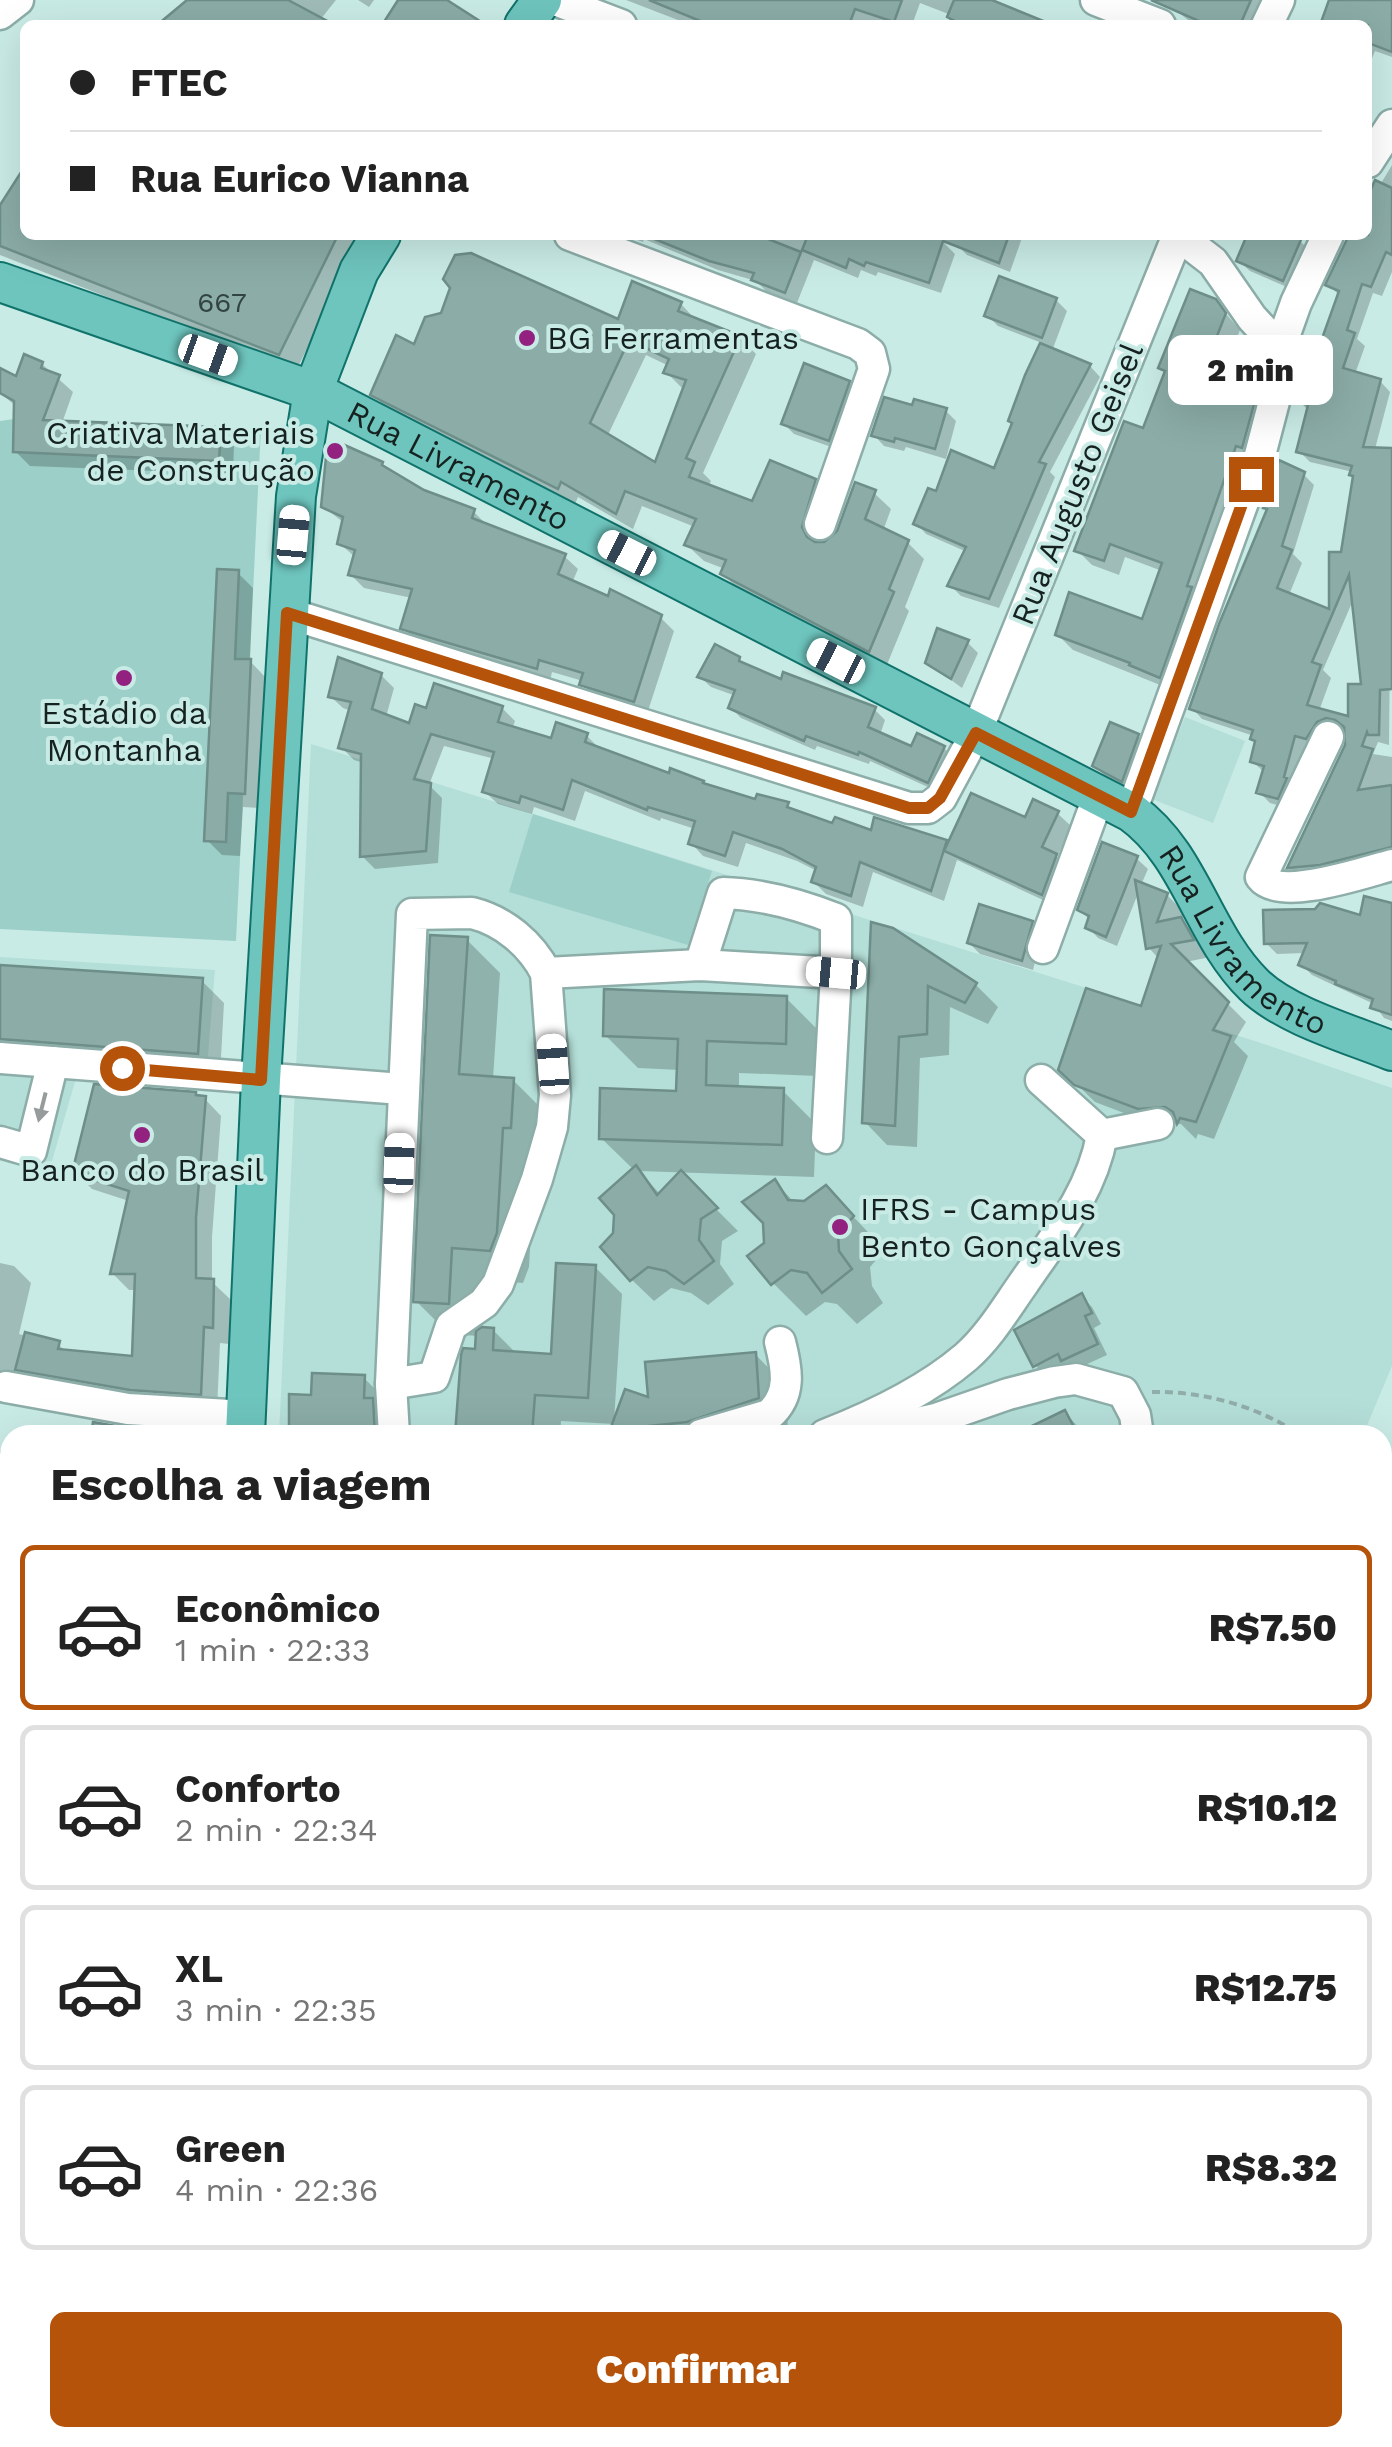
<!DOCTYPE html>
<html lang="pt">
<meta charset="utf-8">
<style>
body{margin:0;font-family:"Work Sans",sans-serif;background:#f6f6f6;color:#222;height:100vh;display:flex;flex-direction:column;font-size:38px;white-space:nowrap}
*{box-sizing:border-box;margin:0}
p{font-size:32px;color:#767676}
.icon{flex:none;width:55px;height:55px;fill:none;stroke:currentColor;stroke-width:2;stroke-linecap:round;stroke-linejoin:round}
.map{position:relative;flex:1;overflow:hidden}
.details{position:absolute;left:0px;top:1425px;width:1392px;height:1022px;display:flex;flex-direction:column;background:#fff;border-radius:30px 30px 0 0;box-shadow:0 10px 40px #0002}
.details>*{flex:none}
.hud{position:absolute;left:20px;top:20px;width:1352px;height:220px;border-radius:15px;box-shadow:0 10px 40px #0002;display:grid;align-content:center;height:220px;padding:0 50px;background:#fff}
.end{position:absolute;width:45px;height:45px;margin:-22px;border:12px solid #b45309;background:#fff;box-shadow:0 0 0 5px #fff}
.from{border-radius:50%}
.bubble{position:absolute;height:70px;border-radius:15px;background:#fff;box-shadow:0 10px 40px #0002;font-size:32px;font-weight:800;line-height:70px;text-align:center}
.car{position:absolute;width:30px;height:60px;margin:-30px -15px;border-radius:12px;box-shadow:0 0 8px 2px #0007;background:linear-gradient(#fff 24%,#345 0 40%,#fff 0 76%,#345 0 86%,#fff 0)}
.hud b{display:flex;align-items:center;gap:35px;height:95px;font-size:38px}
.hud b+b{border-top:2px solid #e0e0e0}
.hud i{width:25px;height:25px;background:#222}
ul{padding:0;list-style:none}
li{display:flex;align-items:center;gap:30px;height:165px;margin:0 20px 15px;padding:0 30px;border:5px solid #e0e0e0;border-radius:15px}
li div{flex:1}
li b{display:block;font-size:38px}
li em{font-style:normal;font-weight:800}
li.selected{border-color:#b45309}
li>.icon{width:90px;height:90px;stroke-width:1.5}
h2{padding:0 50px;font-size:45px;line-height:120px}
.cta{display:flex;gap:20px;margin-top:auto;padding:20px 50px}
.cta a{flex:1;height:115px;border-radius:15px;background:#b45309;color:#fff;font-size:40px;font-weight:800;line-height:115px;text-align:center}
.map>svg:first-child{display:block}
.built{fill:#b4dfd8}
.green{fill:#9ccfc8}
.shadow{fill:#0003;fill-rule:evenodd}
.building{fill:#8baca7;stroke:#6e8e89;stroke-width:2.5;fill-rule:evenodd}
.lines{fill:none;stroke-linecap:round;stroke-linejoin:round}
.minor-casing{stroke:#8cada8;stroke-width:35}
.major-casing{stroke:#10736b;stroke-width:42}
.highway-casing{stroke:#10736b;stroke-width:50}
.path{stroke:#91ada9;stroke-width:4;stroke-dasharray:8 5;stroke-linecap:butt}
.minor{stroke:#fff;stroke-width:30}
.major{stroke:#6ec5be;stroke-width:38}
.highway{stroke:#0d9f93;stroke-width:45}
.oneway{fill:#969c9b}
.route{stroke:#b45309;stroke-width:12}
.poi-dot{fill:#932180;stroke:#c9ebe6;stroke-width:4}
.labels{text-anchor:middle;stroke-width:8;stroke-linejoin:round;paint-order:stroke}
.number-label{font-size:28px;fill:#324442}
.poi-label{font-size:32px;fill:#152220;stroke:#c9ebe6;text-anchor:start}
.street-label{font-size:32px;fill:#152220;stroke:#c9ebe6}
</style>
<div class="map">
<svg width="1392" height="2447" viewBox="0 0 1392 2447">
<rect width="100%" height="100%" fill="#c9ebe6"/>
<g class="built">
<path d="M1185,717L1245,741L1213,823L1152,799Z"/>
<path d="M311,744L1258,1042L1392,1088V1366L1363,1435H279Z"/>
<path d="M0,957L215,970L206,1080L79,1068L50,1168L0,1154Z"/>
</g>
<g class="green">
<path d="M14,419L261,428L236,941L0,929V421Z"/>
<path d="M533,814L712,871L688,945L509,892Z"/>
</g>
<g class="shadow">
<path d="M191,0H336L320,20L330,25H161Z"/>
<path d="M358,0H374L369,7Z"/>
<path d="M626,0H991L1048,25H947L951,15L920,3L912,25H691Z"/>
<path d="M1153,0H1270L1260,25H1194L1172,7Z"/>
<path d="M1332,0H1392V57L1375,51L1368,68V25H1322Z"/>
<path d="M1392,165V272L1382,296L1373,293L1357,339L1365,346L1355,374L1380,381L1390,392L1375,449L1392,450L1389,745L1378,742L1373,754L1392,757V859L1300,877L1289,867L1347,746V729L1338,728L1317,749L1305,745L1288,808L1270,803L1259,792L1265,773L1252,761L1257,743L1254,736L1202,719L1192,708L1303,474L1314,485L1293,554L1302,563L1289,595L1332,613L1356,478L1353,472L1310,462L1299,451L1309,411L1297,399L1340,296L1328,284L1352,235H1368V201L1376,183L1380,185ZM1354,598L1364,687L1351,719L1319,711L1331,678L1323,670Z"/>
<path d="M25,173V235H363L296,371L0,255V210Z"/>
<path d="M623,235H923L943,242L955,254L941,293L878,272L876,276L861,270L858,278L814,260L797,303L766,291L756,281L718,270L644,239L643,242Z"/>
<path d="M959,235H1023L1010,272L967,255L956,244Z"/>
<path d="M1250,235H1286L1300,241L1311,252L1294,290L1250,271L1239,261Z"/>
<path d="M1056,300L1067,311L1052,351L1090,366L1100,377L1050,472L1055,477L999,608L961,596L950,585L967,552L926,534L916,523L937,494L995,471L1014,424L1027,376L1042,343L998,326L987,315Z"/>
<path d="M1215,301L1240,330L1232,350L1249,366L1241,387L1256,392L1272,407L1175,691L1073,650L1058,635L1144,622L1162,571L1125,557L1119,575L1092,565L1077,550L1145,431L1167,373L1161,367Z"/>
<path d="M681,304L698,322L740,338L756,354L703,473L711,481L708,487L753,504L814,481L831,498L818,543L823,545L839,533L874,493L891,509L883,531L907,542L924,559L905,607L909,611L886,667L740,591L723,574L725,569L704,561L687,545L695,527L642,506L633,529L578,497L575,504L390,411L373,395L415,347L620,323ZM646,355L669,366L666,372L683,389L656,466L607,437Z"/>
<path d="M42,364L73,392L62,423L220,430L234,445L233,474L30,466L15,451L17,407L0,393V379L16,382Z"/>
<path d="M849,383L859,394L840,450L794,434L784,424Z"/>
<path d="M914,408L946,411L956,421L946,459L906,447L904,451L884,446L874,435Z"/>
<path d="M382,464L423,492L474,512L487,525L564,556L578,569L572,583L660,617L674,631L647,714L595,697L582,684L583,681L552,672L550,681L416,641L403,628L412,598L364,588L351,575L355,557L339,543L344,523L324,507Z"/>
<path d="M238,573L253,588L250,661L265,677L260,808L243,807L240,856L222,855L207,840Z"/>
<path d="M967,642L978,653L962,688L928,663Z"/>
<path d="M739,659L746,667L782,682L874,709L885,720L880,735L912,750L944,748L954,759L939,792L870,761L869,764L817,746L815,750L741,718L731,708L736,696L711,687L700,677Z"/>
<path d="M381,675L394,688L386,717L411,727L428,711L502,708L515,721L512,729L553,742L586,735L599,748L671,776L702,783L757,802L787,805L795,813L834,826L946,843L949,846L1026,820L1057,813L1071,826L1057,857L1069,869L1056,906L957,860L944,901L873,872L863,907L826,894L814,882L817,871L797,861L746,843L738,867L703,856L691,843L695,829L661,818L660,821L585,791L575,821L534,807L532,814L498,804L485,792L495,759L444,746L429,785L442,798L438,863L375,869L362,856L364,763L354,760L341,747L351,711L343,708L330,696Z"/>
<path d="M1138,736L1149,746L1133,791L1106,777L1095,766Z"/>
<path d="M1137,859L1148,869L1141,885L1167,895L1185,913L1182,921L1199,938L1210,957L1186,962L1246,1022L1234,1042L1248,1056L1214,1139L1198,1134L1196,1139L1181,1124L1158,1126L1095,1102L1061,1069L1142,1009L1159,959L1149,948L1139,891L1117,946L1098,938L1088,927L1090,920L1080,910Z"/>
<path d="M1392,906V1021L1384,1018L1374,1004L1312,975L1301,964L1305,953L1277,954L1266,943L1361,918Z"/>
<path d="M1032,923L1042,934L1033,970L980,954L969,943Z"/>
<path d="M892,931L976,985L998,1007L988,1024L950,1007L949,1055L920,1058L917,1147L887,1145L865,1122Z"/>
<path d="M467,940L500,973L493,1079L513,1080L546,1113L535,1160L529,1267L523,1283L484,1280L481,1330H493L517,1354L553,1357L595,1267L622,1294L614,1421L651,1401L755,1354L785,1385L788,1429L769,1435H615L614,1424L561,1421L560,1435H459L478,1336L449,1334L416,1301Z"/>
<path d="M0,968L201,980L224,1003L220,1076L0,1071Z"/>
<path d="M786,998L819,1031L818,1076L739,1073V1089L783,1091L816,1124L814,1177L639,1171L661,1195L681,1174L738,1231L722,1241L720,1264L734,1284L708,1305L691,1293L671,1288L654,1301L631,1279L615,1234L634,1170L601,1138L679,1093L680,1070L638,1068L605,1035Z"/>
<path d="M198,1098H204L221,1116L212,1237V1282L230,1299L229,1344L220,1343L217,1410L0,1382V1263L14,1266L31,1283L19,1334L58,1344L67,1353L135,1359L137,1290H129L112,1273L129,1201L92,1189L75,1172Z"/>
<path d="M775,1182L795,1203H805L826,1188L885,1250L870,1267L872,1286L883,1303L857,1324L837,1304L825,1302L806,1316L773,1283L767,1245Z"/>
<path d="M1081,1296L1092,1307L1101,1324L1094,1328L1107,1355L1074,1370L1068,1364L1046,1376L1035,1365Z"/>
<path d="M364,1378L397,1411L405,1435H292L313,1398Z"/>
<path d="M1065,1413L1086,1435H1019Z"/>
<path d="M0,1450L10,1453V1554L0,1551Z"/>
<path d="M1392,1504V1583L1382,1580V1529Z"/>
<path d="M0,1642L10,1643V1709L0,1707Z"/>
<path d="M0,1751H10V2028L0,2018Z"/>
<path d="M10,2171V2206L0,2180V2174Z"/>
<path d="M0,2313L8,2331L0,2334Z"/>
<path d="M0,2358L3,2368H10V2398H0Z"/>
<path d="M126,2438H181L187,2447H135Z"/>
<path d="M358,2438H411L407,2447H383Z"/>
<path d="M652,2438H809L808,2447H652Z"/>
<rect x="1062" y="2438" width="57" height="9"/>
<path d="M0,2441L18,2447H0Z"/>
</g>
<g class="building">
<path d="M187,0H288L335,25H157Z"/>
<path d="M398,0H447L486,25H382Z"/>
<path d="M649,0H902L894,22L855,9L849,25H710Z"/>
<path d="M954,0H992L1053,25H963L947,17Z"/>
<path d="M1151,0H1251L1240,25H1208Z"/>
<path d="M1329,0H1392V52L1368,43V25H1320Z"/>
<path d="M25,166V235H338L279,355L0,246V205Z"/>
<path d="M1375,180L1392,188V255L1386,252L1371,287L1362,284L1347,330L1355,333L1343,368L1381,379L1363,447L1392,448V689L1380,690L1379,735H1368L1367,732L1362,746L1373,749L1358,790L1392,785V847L1320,865L1287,868L1345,745L1344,727L1335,720L1326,718L1317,722L1306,739L1295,736L1284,777L1287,778L1278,799L1256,793L1264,766L1250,762L1255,741L1250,739L1253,730L1189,709L1219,624L1267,509L1263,508L1279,460L1305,472L1282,546L1292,550L1277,588L1329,609V552H1341L1353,476L1349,475L1352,466L1296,452L1308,405L1294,400L1317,346L1319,347L1339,291L1325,285L1349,235H1368V196ZM1349,575L1361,684H1348V716L1307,705L1321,665L1312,662Z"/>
<path d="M758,235L801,252L785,293L751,280L754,273L709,261L647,236Z"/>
<path d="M808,235H1009L999,263L943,241L929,283L866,262L864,266L849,259L846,268L802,250Z"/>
<path d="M1247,235H1303L1283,281L1236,261Z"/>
<path d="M471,253L618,319L632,281L682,302L678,311L741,336L686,458L695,462L689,477L752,501L770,460L816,479L802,527L807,537L815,542H824L837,531L855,482L876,490L865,519L909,540L889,589L894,592L869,652L720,574L726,560L684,545L696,519L625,491L616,514L561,482L558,489L370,395L396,335L414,344L425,317L441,313L450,288L443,279L455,255ZM629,340L669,359L663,373L686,380L655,462L590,423Z"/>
<path d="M999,276L1057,298L1042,338L984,316Z"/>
<path d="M1190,289L1216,299L1226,313L1215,341L1236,349L1224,378L1258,390L1242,448L1236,446L1187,586L1192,587L1160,678L1129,665L1130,663L1055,635L1069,592L1142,619L1162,563L1110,544L1104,561L1074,551L1124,421L1143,428L1165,371L1158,368Z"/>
<path d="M1040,343L1091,364L1039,462L1046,464L989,599L947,586L966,547L913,524L928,488L936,491L951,450L994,468L1012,423L1008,421L1025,375Z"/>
<path d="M24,354L43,362L41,368L60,375L43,420L221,427L219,461L13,452L14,401L0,393V368L16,376Z"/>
<path d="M804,363L850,381L829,441L781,424Z"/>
<path d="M884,397L912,405L914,399L947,408L935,449L895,438L894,442L871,436Z"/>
<path d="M340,443L383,462L382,465L424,490L475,509L472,518L566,554L558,574L608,596L610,589L662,615L634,702L579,685L583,673L539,660L537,669L400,629L412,589L348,575L355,550L337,544L343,517L321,507L327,447Z"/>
<path d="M217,569L239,570L235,659H251L245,794L228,793L226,842L204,841Z"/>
<path d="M937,628L969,640L951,679L925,663Z"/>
<path d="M715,644L740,657L739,661L781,679L783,672L876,707L868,727L911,746L917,733L945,746L928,783L859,752L858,755L806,736L804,741L728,708L735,690L697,677Z"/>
<path d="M338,657L382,673L372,709L409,723L415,704L426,708L434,683L503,706L498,722L551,738L556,722L588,733L585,742L669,773L670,768L704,781L703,783L755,799L757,794L789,802L787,807L832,823L835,817L871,830L874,817L947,840L931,891L860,862L851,896L811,882L816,867L782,849L733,832L725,856L688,844L695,821L648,807L647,810L572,780L563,810L521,796L519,803L482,792L494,752L431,734L414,779L431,783L426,851L360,857L361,754L338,748L351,702L328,697Z"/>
<path d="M1110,722L1139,734L1122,782L1092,766Z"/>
<path d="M971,793L1025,817L1033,799L1059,811L1042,847L1057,854L1042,895L944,851Z"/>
<path d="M1102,842L1138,856L1106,937L1085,928L1089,916L1077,910Z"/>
<path d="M1135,880L1168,893L1157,922L1181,917L1194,940L1171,944L1229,1002L1213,1030L1231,1036L1196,1122L1180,1118L1177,1124L1173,1112L1165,1107L1138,1109L1074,1085L1058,1070L1086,988L1141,1006L1161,946L1146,949Z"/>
<path d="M1364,896L1392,903V1015L1370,1008L1373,999L1335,984L1336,981L1298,965L1307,943L1264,944L1263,910L1315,909L1320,903L1360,915Z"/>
<path d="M979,904L1033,921L1022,961L967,943Z"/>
<path d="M871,922L893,928L977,983L965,1003L928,986L927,1034L899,1037L895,1126L862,1123Z"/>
<path d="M430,935L468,937L459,1074L514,1078L511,1128H503L497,1233L490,1251L452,1248L449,1304L413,1302Z"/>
<path d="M0,965L203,978L198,1054L0,1039Z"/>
<path d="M604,989L787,996L786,1044L707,1041L706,1085L784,1088L782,1145L599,1139L600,1088L676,1091L678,1039L603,1036Z"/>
<path d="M94,1084L196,1092V1095L206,1096L196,1218V1278L214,1279L213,1328L204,1327L201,1395L130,1390L15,1370L25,1332L60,1341L58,1349L132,1356L135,1274H110L129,1191L72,1173Z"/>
<path d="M636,1165L657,1195L681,1170L718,1208L701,1219L699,1240L714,1261L684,1284L666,1271L648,1267L630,1281L600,1247L613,1233L614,1215L599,1198Z"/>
<path d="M775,1179L788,1200L804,1201L826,1185L854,1216L838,1233L839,1251L852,1269L822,1293L807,1273L791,1270L771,1285L747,1256L764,1243L763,1223L742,1202Z"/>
<path d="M556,1263L596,1265L588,1398L535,1395L532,1435H455L461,1355L463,1348L475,1349L476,1331L482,1327L494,1328L493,1350L551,1354Z"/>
<path d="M1082,1293L1092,1313L1085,1316L1098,1344L1061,1361L1058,1354L1033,1367L1014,1330Z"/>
<path d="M756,1352L759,1398L687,1422L631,1428L628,1435H608L625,1389L648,1397L645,1362Z"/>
<path d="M312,1373L365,1375L364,1398H373L375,1435H289V1394L311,1395Z"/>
<path d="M1065,1410L1078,1435H1013Z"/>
<path d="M93,1422L127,1428L198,1432V1435H91Z"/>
</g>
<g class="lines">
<g class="minor-casing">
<g id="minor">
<path d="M555,0L621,25"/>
<path d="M1096,0L1160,25"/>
<path d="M0,14L18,0"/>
<path d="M1267,25L1279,0"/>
<path d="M1368,162L1392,125"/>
<path d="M570,235L858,344L870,353L874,369L820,524"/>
<path d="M1178,235L1213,262L1252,318L1280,348"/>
<path d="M287,613L909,808H928L941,798L976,733L1178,235"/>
<path d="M1328,737L1261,877C1280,902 1365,872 1392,865"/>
<path d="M1131,812L1260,455L1277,390L1280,348L1296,303L1328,235"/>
<path d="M472,913C504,921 531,944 546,973L555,1095L552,1127L537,1179L498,1284L484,1303L451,1326L434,1377L391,1384L412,914Z"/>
<path d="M1043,948L1099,795"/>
<path d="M700,965L723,893C760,894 801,905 836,919V973"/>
<path d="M546,973L700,965L836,973L827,1138"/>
<path d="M0,1058L402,1089"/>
<path d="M1102,1135L1158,1124"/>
<path d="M0,1142L31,1151L53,1062"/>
<path d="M391,1384L394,1435"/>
<path d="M6,1387L128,1409L246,1416"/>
<path d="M701,1435L769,1415C792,1395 787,1369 780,1342"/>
<path d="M825,1435C874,1416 926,1391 966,1357C989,1337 1006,1308 1023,1284C1055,1237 1092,1192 1102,1135L1041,1080"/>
<path d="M865,1435L936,1419L1008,1394L1054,1382L1076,1379L1123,1392L1135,1415L1138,1435"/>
<path d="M0,1724L10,1725"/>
<path d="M0,2418L10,2421"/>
<path d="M56,2438L83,2447"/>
<path d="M470,2438V2447"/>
<path d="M871,2438V2447"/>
<path d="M956,2438V2447"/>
<path d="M1325,2438L1330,2447"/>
<path d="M978,2447L980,2438"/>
<path d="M1148,2447L1149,2438"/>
</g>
</g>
<g class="major-casing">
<g id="major">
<path d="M524,25L542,0"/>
<path id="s1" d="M0,282L313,391L1131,812C1191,855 1202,934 1254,985C1286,1016 1350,1034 1392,1051"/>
<path d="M245,1435L261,1080L296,496L313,391L359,271L381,235"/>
<path d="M0,2070H10"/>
<path d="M0,2108L10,2106"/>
<path d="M0,2245L10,2269"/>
<path d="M87,2438L92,2447"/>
<path d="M227,2438L229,2447"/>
</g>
</g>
<g class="highway-casing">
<g id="highway">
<path d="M1382,1904L1392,1866"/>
<path d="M1382,2305L1392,2335"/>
</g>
</g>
<path class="path" d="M1152,1392C1203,1391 1258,1406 1300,1435"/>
<use href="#minor" class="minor"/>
<use href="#major" class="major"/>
<use href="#highway" class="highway"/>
</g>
<defs><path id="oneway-solid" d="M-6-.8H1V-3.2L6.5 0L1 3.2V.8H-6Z" transform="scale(2.5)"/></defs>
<use class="oneway" href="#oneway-solid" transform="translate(42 1107) rotate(104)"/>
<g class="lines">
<path class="route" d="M122,1068L261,1080L287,613L909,808H928L940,798L976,733L1131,812L1251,479"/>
</g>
<g class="poi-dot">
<circle cx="527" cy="338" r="10"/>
<circle cx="335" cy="451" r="10"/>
<circle cx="124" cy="678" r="10"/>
<circle cx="142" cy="1135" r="10"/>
<circle cx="840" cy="1227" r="10"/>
</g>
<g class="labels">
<g class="number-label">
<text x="222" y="312">667</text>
</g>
<g class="poi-label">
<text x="547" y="349">BG Ferramentas</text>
<text x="315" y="444" text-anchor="end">Criativa Materiais<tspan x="315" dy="37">de Construção</tspan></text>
<text x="124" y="724" text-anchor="middle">Estádio da<tspan x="124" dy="37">Montanha</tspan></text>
<text x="142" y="1181" text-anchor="middle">Banco do Brasil</text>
<text x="860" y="1220">IFRS - Campus<tspan x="860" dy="37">Bento Gonçalves</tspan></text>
</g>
<g class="street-label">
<text dy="11" stroke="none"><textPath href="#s1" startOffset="495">Rua Livramento</textPath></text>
<text transform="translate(1077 484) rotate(-68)" y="11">Rua Augusto Geisel</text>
<text dy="11" stroke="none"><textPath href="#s1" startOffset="1425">Rua Livramento</textPath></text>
</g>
</g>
</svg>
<i class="end from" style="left:122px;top:1068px"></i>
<i class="end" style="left:1251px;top:479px"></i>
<div class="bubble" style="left:1168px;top:335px;width:165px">2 min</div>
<i class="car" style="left:208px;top:355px;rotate:110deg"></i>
<i class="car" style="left:293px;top:535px;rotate:5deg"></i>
<i class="car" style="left:627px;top:553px;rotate:297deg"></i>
<i class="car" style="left:836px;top:661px;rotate:297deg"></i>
<i class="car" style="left:836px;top:973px;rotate:275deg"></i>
<i class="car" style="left:553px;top:1064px;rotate:356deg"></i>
<i class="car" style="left:399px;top:1163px;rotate:2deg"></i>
<div class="hud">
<b><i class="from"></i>FTEC</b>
<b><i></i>Rua Eurico Vianna</b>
</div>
<section class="details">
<h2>Escolha a viagem</h2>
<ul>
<li class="selected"><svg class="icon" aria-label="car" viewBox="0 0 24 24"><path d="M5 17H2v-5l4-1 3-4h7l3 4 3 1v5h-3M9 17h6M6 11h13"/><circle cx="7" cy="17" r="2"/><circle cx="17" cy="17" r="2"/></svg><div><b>Econômico</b><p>1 min · 22:33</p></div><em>R$7.50</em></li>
<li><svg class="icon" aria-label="car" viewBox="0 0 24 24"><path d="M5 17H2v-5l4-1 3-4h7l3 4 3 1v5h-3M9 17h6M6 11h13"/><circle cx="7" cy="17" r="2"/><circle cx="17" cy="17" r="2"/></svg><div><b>Conforto</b><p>2 min · 22:34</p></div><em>R$10.12</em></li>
<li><svg class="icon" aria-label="car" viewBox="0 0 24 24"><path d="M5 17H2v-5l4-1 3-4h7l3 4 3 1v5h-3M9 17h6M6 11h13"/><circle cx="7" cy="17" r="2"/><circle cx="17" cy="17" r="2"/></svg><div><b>XL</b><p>3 min · 22:35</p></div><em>R$12.75</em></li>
<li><svg class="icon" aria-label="car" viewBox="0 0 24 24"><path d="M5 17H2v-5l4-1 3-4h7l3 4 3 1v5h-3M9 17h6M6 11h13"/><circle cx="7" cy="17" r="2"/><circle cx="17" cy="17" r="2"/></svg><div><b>Green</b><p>4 min · 22:36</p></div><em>R$8.32</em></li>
</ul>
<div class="cta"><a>Confirmar</a></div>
</section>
</div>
